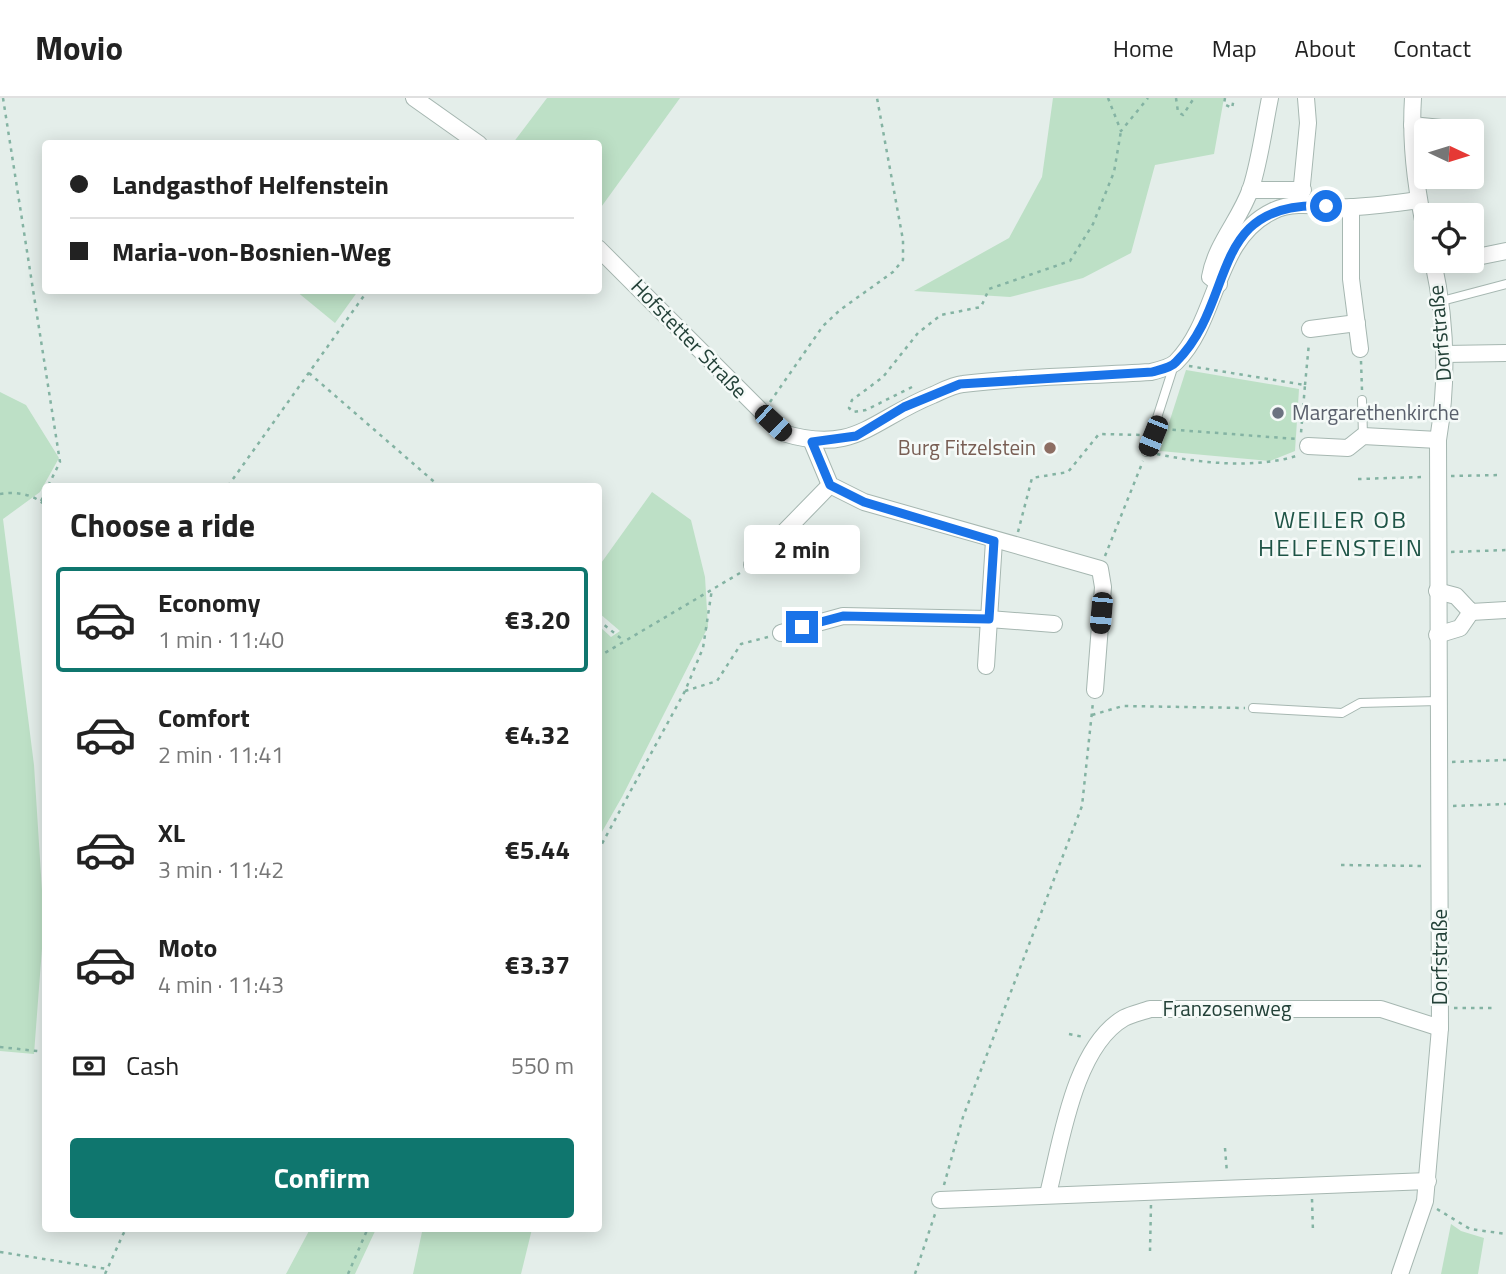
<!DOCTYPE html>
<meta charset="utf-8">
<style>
body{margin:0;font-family:"Titillium Web",sans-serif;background:#f2f2f2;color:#222;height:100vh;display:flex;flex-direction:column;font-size:26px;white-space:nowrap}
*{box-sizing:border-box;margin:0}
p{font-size:23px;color:#767676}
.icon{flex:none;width:38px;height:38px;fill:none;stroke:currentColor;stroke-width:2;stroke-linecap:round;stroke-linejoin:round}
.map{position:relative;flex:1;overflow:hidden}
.side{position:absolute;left:42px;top:385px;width:560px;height:749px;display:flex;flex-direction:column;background:#fff;border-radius:7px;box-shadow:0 4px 18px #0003}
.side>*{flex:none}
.top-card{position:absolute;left:42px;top:42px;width:560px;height:154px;border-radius:7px;box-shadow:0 4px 18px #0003;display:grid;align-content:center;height:154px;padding:0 28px;background:#fff}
.needle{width:46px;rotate:94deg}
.fabs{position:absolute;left:1414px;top:21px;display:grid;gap:14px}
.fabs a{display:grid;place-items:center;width:70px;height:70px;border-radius:7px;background:#fff;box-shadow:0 4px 18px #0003;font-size:35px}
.end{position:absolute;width:32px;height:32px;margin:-16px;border:9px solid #1a73e8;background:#fff;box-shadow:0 0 0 4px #fff}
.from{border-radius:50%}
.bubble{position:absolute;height:49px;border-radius:7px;background:#fff;box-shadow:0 4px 18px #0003;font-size:23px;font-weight:700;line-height:49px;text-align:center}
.car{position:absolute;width:21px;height:42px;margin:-21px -10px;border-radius:9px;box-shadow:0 0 5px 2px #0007;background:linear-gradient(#222 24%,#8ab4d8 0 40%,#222 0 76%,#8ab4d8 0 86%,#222 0)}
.top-card b{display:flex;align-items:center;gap:24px;height:66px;font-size:26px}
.top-card b+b{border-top:2px solid #e0e0e0}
.top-card i{width:18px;height:18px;background:#222}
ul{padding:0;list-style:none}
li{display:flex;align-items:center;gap:21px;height:105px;margin:0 14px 10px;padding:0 14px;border:4px solid transparent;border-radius:7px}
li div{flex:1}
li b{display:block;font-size:26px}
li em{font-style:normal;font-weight:700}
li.on{border-color:#0f766e}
li>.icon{width:63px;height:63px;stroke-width:1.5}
h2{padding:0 28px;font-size:32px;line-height:84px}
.pay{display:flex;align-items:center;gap:18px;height:77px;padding:0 28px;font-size:26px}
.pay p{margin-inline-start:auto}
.button{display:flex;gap:14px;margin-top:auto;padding:14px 28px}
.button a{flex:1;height:80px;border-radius:7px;background:#0f766e;color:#fff;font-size:28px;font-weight:700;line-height:80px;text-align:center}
header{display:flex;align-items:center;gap:42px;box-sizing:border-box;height:98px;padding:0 35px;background:#fff;border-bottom:2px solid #e0e0e0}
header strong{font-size:33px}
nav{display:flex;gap:38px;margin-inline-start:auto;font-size:24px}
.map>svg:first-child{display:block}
.green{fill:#bde0c6}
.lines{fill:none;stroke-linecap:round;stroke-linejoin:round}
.lane-casing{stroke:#a6b7b1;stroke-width:10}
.street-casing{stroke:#a6b7b1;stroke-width:18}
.path{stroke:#84b3a3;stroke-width:2.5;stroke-dasharray:3.5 5;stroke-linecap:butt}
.lane{stroke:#fff;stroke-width:8}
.street{stroke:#fff;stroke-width:16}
.route{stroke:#1a73e8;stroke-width:9}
.worship-dot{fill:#6b7280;stroke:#f5faf8;stroke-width:2.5}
.education-dot{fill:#8d6e63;stroke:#f5faf8;stroke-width:2.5}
.labels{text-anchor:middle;stroke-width:5;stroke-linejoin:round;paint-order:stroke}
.street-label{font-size:21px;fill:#234138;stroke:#f5faf8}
.worship-label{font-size:21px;fill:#5b616d;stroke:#f5faf8;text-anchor:start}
.education-label{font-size:21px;fill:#785e54;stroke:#f5faf8;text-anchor:end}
.quarter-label{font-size:24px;letter-spacing:2px;fill:#1e5446;stroke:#f5faf8}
</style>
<header>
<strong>Movio</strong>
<nav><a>Home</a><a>Map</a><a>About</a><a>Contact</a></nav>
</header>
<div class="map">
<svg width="1506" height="1176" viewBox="0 0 1506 1176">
<rect width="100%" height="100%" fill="#e4eeea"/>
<g class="green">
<path d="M547,0H680L599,112L598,46L513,45Z"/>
<path d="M1053,0H1224L1214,56L1155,67L1131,155L1083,180L1010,199L914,193L1009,140L1042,79Z"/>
<path d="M296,193H358L335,225Z"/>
<path d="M1186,272L1299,291L1295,353L1270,363L1160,353Z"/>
<path d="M0,294L26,307L59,360L40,394L3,421L34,667L44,824L34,956L0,953Z"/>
<path d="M652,394L691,422L705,479L708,529L622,699L599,739V528L611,539L620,533L599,515V468Z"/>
<path d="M1451,1126L1461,1133L1484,1140L1478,1176H1441Z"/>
<path d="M310,1131V1130L376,1131L355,1176H286Z"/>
<path d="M412,1131H532L521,1176H413L422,1134Z"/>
</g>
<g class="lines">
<g class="lane-casing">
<g id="lane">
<path d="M1438,204L1506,186"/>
<path d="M1362,302L1363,338"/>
<path d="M1146,354L1174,267"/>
<path d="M1253,610L1342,615L1360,605L1438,603"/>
</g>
</g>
<g class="street-casing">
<g id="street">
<path d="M414,0L479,46"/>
<path d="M1413,0C1410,45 1416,92 1426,136"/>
<path d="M1412,27L1470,33"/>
<path d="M1250,92H1303"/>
<path d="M1300,107L1308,25L1306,0"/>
<path d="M1351,109V181L1360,251"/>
<path d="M598,150L783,335C855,357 871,322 933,297C942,293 953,287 963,286C1025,278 1089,278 1151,274C1159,272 1171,269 1176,264C1219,221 1214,141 1273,113C1298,101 1327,111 1354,109C1375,108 1397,105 1418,102"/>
<path d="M1472,160L1506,153"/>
<path d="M1434,167L1456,163"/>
<path d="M1219,186L1210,179C1216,145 1240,122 1251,90C1260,62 1264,29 1270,0"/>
<path d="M1310,231L1357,225"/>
<path d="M1445,256L1506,255"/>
<path d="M812,344L830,387L864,404L1100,471L1103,489L1095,592"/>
<path d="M1308,348L1348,350L1363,338L1438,342"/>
<path d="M752,467L830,387"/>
<path d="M1437,493L1456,498L1471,514L1506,512"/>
<path d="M781,535L843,518L989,521L1054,526"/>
<path d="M1437,537L1460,530L1471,514"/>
<path d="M986,568L994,443"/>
<path d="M1048,1096C1061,1045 1074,949 1124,920C1132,916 1142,914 1150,911H1381L1440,930"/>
<path d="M940,1102L1428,1083"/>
<path d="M1400,1176L1425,1103L1440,930L1438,342C1448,283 1446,222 1433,163"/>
</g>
</g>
<g class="path">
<path d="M3,0L60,364L48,388"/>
<path d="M1108,0L1121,33L1148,0"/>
<path d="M1176,0L1178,14L1183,17L1194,0"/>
<path d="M1225,0L1224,6L1232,10L1234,0"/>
<path d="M1361,263L1362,292"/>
<path d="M1189,268L1305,287L1301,335"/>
<path d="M309,275L439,388"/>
<path d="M1305,287L1309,245"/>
<path d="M912,289L866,312L853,314L849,310L852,302L883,279L918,235L941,217L981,209L989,191L1070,163L1093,126L1114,74L1121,33"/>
<path d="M770,304L823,228L840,212L893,174L903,162V142L877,0"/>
<path d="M1164,331L1297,341"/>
<path d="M1157,356C1200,365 1253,371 1296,358L1297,355"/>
<path d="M1451,378L1500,377"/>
<path d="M1358,381L1423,379"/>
<path d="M228,388L368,192"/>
<path d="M0,396C15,393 34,396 46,408"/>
<path d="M41,403L46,394"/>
<path d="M1018,434L1032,380L1068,374L1099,336L1143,337"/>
<path d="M1451,454L1506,452"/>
<path d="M1105,458L1143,363"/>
<path d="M598,522L623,542"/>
<path d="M598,559L740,475"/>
<path d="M685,593L717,583L741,546L768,539"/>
<path d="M1092,617L1123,608L1245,610"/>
<path d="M1452,664L1506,662"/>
<path d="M1453,708L1506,706"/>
<path d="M598,753L685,593L703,550L712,491"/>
<path d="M1341,767L1425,768"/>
<path d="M1454,910H1493"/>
<path d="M1069,936L1084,939"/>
<path d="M0,949L46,954"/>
<path d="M1225,1050L1227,1075"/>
<path d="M944,1087L963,1019L1082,708L1093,604"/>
<path d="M1312,1101L1313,1134"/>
<path d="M1437,1111L1470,1131L1506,1136"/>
<path d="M1150,1153L1151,1106"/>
<path d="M0,1154L107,1171"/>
<path d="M105,1176L126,1130"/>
<path d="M348,1176L368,1130"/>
<path d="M915,1176L935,1116"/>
</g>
<use href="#lane" class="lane"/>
<use href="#street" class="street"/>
</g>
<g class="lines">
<path class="route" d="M802,529L843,518L989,521L994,443L864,404L830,387L812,344L856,338L904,309L960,286L1152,274C1159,272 1171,270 1176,264C1238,203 1206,102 1326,108"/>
</g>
<circle class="worship-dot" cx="1278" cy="315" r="7"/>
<circle class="education-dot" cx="1050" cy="350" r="7"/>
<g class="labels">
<g class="street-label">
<text transform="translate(1440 235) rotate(-95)" y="7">Dorfstraße</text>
<text transform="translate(689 241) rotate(46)" y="7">Hofstetter Straße</text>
<text transform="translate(1440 859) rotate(-90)" y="7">Dorfstraße</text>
<text x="1227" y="918">Franzosenweg</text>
</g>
<g class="worship-label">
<text x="1292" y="322">Margarethenkirche</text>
</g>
<g class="education-label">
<text x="1036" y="357">Burg Fitzelstein</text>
</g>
<g class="quarter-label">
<text x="1341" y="430">WEILER OB<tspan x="1341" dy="28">HELFENSTEIN</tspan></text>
</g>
</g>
</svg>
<div class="fabs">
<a><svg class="needle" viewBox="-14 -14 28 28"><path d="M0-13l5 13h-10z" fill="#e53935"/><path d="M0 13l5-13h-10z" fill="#767676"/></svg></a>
<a><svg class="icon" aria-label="locate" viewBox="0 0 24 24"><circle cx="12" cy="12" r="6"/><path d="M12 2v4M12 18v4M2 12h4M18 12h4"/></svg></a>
</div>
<i class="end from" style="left:1326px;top:108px"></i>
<i class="end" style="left:802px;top:529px"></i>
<div class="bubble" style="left:744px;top:427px;width:116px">2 min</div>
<i class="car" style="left:773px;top:325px;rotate:133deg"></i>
<i class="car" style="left:1153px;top:338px;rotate:202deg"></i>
<i class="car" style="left:1101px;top:515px;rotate:185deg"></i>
<div class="top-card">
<b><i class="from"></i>Landgasthof Helfenstein</b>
<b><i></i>Maria-von-Bosnien-Weg</b>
</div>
<section class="side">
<h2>Choose a ride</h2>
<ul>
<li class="on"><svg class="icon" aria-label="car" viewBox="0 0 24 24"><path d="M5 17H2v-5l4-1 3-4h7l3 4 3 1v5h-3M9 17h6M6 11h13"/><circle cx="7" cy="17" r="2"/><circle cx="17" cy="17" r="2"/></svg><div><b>Economy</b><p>1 min · 11:40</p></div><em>€3.20</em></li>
<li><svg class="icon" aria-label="car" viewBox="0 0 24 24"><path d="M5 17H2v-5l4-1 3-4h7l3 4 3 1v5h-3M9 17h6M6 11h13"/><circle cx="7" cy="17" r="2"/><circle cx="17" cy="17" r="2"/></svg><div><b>Comfort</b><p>2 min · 11:41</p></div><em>€4.32</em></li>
<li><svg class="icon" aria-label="car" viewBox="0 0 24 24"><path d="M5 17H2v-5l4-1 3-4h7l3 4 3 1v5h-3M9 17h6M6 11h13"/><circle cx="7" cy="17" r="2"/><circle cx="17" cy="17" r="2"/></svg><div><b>XL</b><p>3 min · 11:42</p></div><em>€5.44</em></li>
<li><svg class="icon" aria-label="car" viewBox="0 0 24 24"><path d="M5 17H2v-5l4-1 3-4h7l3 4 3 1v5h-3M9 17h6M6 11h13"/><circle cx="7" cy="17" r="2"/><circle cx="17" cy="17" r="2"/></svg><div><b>Moto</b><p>4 min · 11:43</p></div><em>€3.37</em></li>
</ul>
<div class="pay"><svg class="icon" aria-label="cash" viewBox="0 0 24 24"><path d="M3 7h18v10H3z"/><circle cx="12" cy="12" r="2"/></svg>Cash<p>550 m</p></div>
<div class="button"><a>Confirm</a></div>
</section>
</div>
